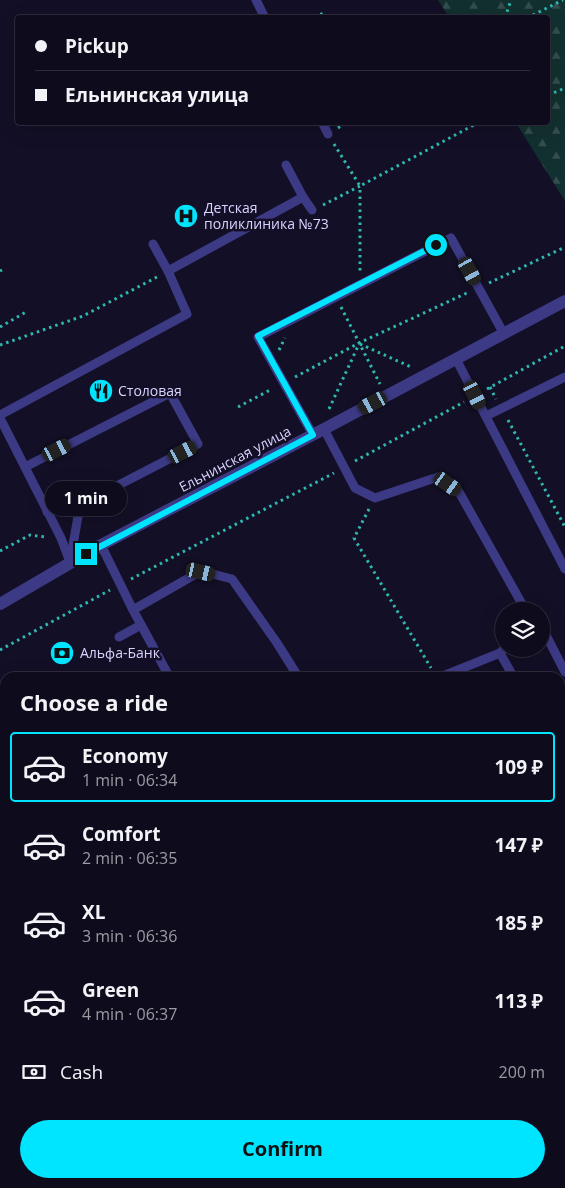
<!DOCTYPE html>
<meta charset="utf-8">
<style>
body{margin:0;font-family:"Open Sans",sans-serif;background:#1c1929;color:#f1f3f6;height:100vh;display:flex;flex-direction:column;font-size:19px;white-space:nowrap}
*{box-sizing:border-box;margin:0}
p{font-size:16px;color:#9b9ba3}
.icon{flex:none;width:28px;height:28px;fill:none;stroke:currentColor;stroke-width:2;stroke-linecap:round;stroke-linejoin:round}
.map{position:relative;flex:1;overflow:hidden}
.details{position:absolute;left:0px;top:672px;width:565px;height:516px;display:flex;flex-direction:column;background:#0e0b1c;border-radius:15px 15px 0 0;box-shadow:0 5px 20px #0002,0 0 0 1px #2e2b3b}
.details>*{flex:none}
.top-card{position:absolute;left:15px;top:15px;width:535px;height:110px;border-radius:5px;box-shadow:0 5px 20px #0002,0 0 0 1px #2e2b3b;display:grid;align-content:center;height:110px;padding:0 20px;background:#0e0b1c}
.fabs{position:absolute;left:495px;top:602px;display:grid;gap:10px}
.fabs a{display:grid;place-items:center;width:55px;height:55px;border-radius:50%;background:#0e0b1c;box-shadow:0 5px 20px #0002,0 0 0 1px #2e2b3b;font-size:25px}
.end{position:absolute;width:22px;height:22px;margin:-11px;border:6px solid #00e5ff;background:#111;box-shadow:0 0 0 2px #111}
.from{border-radius:50%}
.bubble{position:absolute;height:35px;border-radius:18px;background:#0e0b1c;box-shadow:0 5px 20px #0002,0 0 0 1px #2e2b3b;font-size:16px;font-weight:700;line-height:35px;text-align:center}
.car{position:absolute;width:15px;height:30px;margin:-15px -8px;border-radius:6px;box-shadow:0 0 4px 1px #0007;background:linear-gradient(#222 24%,#8ab4d8 0 40%,#222 0 76%,#8ab4d8 0 86%,#222 0)}
.top-card b{display:flex;align-items:center;gap:18px;height:48px;font-size:19px}
.top-card b+b{border-top:1px solid #2e2b3b}
.top-card i{width:12px;height:12px;background:#f1f3f6}
ul{padding:0;list-style:none}
li{display:flex;align-items:center;gap:15px;height:70px;margin:0 10px 8px;padding:0 10px;border:2px solid transparent;border-radius:5px}
li div{flex:1}
li b{display:block;font-size:19px}
li em{font-style:normal;font-weight:700}
li.on{border-color:#00e5ff}
li>.icon{width:45px;height:45px;stroke-width:1.5}
h2{padding:0 20px;font-size:22px;line-height:60px}
.pay{display:flex;align-items:center;gap:12px;height:55px;padding:0 20px;font-size:19px}
.pay p{margin-inline-start:auto}
.button{display:flex;gap:10px;margin-top:auto;padding:10px 20px}
.button a{flex:1;height:58px;border-radius:30px;background:#00e5ff;color:#111;font-size:20px;font-weight:700;line-height:58px;text-align:center}
.map>svg:first-child{display:block}
.grass{fill:url(#grass-tufts)}
.forest{fill:url(#forest-firs)}
.lines{fill:none;stroke-linecap:round;stroke-linejoin:round}
.path{stroke:#2fb8b0;stroke-width:3;stroke-dasharray:2.5 4;stroke-linecap:butt}
.service{stroke:#3d3a85;stroke-width:9}
.minor{stroke:#3d3a85;stroke-width:12}
.secondary{stroke:#6f6bff;stroke-width:12}
.route{stroke:#00e5ff;stroke-width:6}
.labels{text-anchor:middle;stroke-width:5;stroke-linejoin:round;paint-order:stroke}
.poi-label{font-size:14px;fill:#d9d4ff;stroke:#130f26;text-anchor:start}
.street-label{font-size:14px;fill:#d9d4ff;stroke:#130f26}
</style>
<div class="map">
<svg width="565" height="1188" viewBox="0 0 565 1188">
<defs>
<pattern id="grass-tufts" width="24" height="20" patternUnits="userSpaceOnUse" patternTransform="scale(1.25)"><rect width="24" height="20" fill="#12302f"/><path d="M3 7l-1-3M5 7V3M7 7l1-3M15 17l-1-3M17 17v-4M19 17l1-3" fill="none" stroke="#344d4e"/></pattern>
<pattern id="forest-firs" width="22" height="20" patternUnits="userSpaceOnUse" patternTransform="scale(1.25)"><rect width="22" height="20" fill="#12302f"/><path d="M5 1l3.5 6h-7zM16 11l3.5 6h-7z" fill="#344d4e"/></pattern>
</defs>
<rect width="100%" height="100%" fill="#130f26"/>
<path class="grass" d="M560,951L565,956L564,1014L560,1013Z"/>
<path class="forest" d="M438,0H565V201L516,123L548,122V18L449,17Z"/>
<g class="lines">
<g class="path">
<path d="M315,18L326,11"/>
<path d="M505,18L511,0"/>
<path d="M527,18L563,0"/>
<path d="M548,95L565,88"/>
<path d="M338,128L347,122"/>
<path d="M334,144L360,186L472,126L481,122"/>
<path d="M323,205L360,186V271"/>
<path d="M0,271L2,270"/>
<path d="M489,283L565,247"/>
<path d="M341,307L380,384"/>
<path d="M0,327L26,312"/>
<path d="M360,344L411,367"/>
<path d="M0,345L83,316L157,277"/>
<path d="M279,350L285,338"/>
<path d="M295,377L359,343L467,293"/>
<path d="M490,387L496,399"/>
<path d="M487,389L565,346"/>
<path d="M238,407L272,389"/>
<path d="M329,409L359,344"/>
<path d="M508,420L565,527"/>
<path d="M355,461L464,402"/>
<path d="M369,509L354,538L431,668"/>
<path d="M0,551L30,535L46,537"/>
<path d="M131,579L334,473"/>
<path d="M0,650L110,590"/>
<path d="M560,788L565,783"/>
<path d="M560,917L565,921"/>
<path d="M0,1114L5,1125"/>
<path d="M32,1184L34,1188"/>
<path d="M144,1184L147,1188"/>
<path d="M156,1188L157,1184"/>
</g>
<g class="service">
<path d="M256,0L265,18"/>
<path d="M322,122L328,134"/>
<path d="M286,165L303,197"/>
<path d="M168,271L303,197L312,210"/>
<path d="M456,359L565,569"/>
<path d="M0,415L187,314L168,271L153,244"/>
<path d="M486,416L565,377"/>
<path d="M0,418L61,538L70,562"/>
<path d="M324,429L355,488L375,498L438,477L459,492L522,604L520,611"/>
<path d="M313,435L258,337L451,238L504,334"/>
<path d="M25,467L170,393L198,444L80,505L47,512"/>
<path d="M101,545L133,610L170,678"/>
<path d="M70,562L80,505"/>
<path d="M133,610L201,571L232,579L277,643L299,678"/>
<path d="M545,633L565,672"/>
<path d="M119,637L141,625"/>
<path d="M504,649L500,653L514,678"/>
<path d="M438,678L500,653"/>
<path d="M560,715L565,711"/>
<path d="M560,749L565,754"/>
<path d="M560,876L565,880"/>
<path d="M0,957L5,955"/>
<path d="M560,1177L565,1178"/>
<path d="M304,1188V1184"/>
</g>
<path class="minor" d="M0,604L101,545L324,429L565,301"/>
<g class="secondary">
<path d="M0,965L5,974"/>
<path d="M0,1060L5,1069"/>
<path d="M60,1184L61,1188"/>
<path d="M69,1184L71,1188"/>
<path d="M114,1184L116,1188"/>
<path d="M124,1184L128,1188"/>
</g>
</g>
<g class="lines">
<path class="route" d="M86,554L313,435L258,336L436,245"/>
</g>
<defs>
<g id="hospital-disc" transform="scale(1.25)"><circle r="9.5" fill="#00e5ff" stroke="#130f26"/><path d="M-5-5h3v3.5h4V-5h3V5h-3V1.5h-4V5h-3Z" fill="#111"/></g>
<g id="restaurant-disc" transform="scale(1.25)"><circle r="9.5" fill="#00e5ff" stroke="#130f26"/><path d="M-5-6h1v4h1v-4h1v4h1v-4h1v5L-1.5 .5V6h-2V.5L-5-1ZM5-6V6H3V1.5H1.5Q1.5-4 5-6Z" fill="#111"/></g>
<g id="bank-disc" transform="scale(1.25)"><circle r="9.5" fill="#00e5ff" stroke="#130f26"/><path d="M-6-4H6V4H-6ZM0-2.3a2.3 2.3 0 1 0 0 4.6a2.3 2.3 0 1 0 0-4.6Z" fill="#111"/></g>
</defs>
<g fill-rule="evenodd">
<use href="#hospital-disc" x="186" y="216"/>
<use href="#restaurant-disc" x="101" y="391"/>
<use href="#bank-disc" x="62" y="653"/>
</g>
<g class="labels">
<g class="poi-label">
<text x="204" y="213">Детская<tspan x="204" dy="16">поликлиника №73</tspan></text>
<text x="118" y="396">Столовая</text>
<text x="80" y="658">Альфа-Банк</text>
</g>
<g class="street-label">
<text transform="translate(235 459) rotate(-28)" y="5">Ельнинская улица</text>
</g>
</g>
</svg>
<div class="fabs">
<a><svg class="icon" aria-label="layers" viewBox="0 0 24 24"><path d="M12 4l9 5-9 5-9-5zM3 14l9 5 9-5"/></svg></a>
</div>
<i class="end from" style="left:436px;top:245px"></i>
<i class="end" style="left:86px;top:554px"></i>
<div class="bubble" style="left:45px;top:481px;width:82px">1 min</div>
<i class="car" style="left:470px;top:271px;rotate:151deg"></i>
<i class="car" style="left:475px;top:395px;rotate:153deg"></i>
<i class="car" style="left:373px;top:403px;rotate:242deg"></i>
<i class="car" style="left:57px;top:450px;rotate:63deg"></i>
<i class="car" style="left:183px;top:452px;rotate:63deg"></i>
<i class="car" style="left:448px;top:484px;rotate:125deg"></i>
<i class="car" style="left:201px;top:572px;rotate:103deg"></i>
<div class="top-card">
<b><i class="from"></i>Pickup</b>
<b><i></i>Ельнинская улица</b>
</div>
<section class="details">
<h2>Choose a ride</h2>
<ul>
<li class="on"><svg class="icon" aria-label="car" viewBox="0 0 24 24"><path d="M5 17H2v-5l4-1 3-4h7l3 4 3 1v5h-3M9 17h6M6 11h13"/><circle cx="7" cy="17" r="2"/><circle cx="17" cy="17" r="2"/></svg><div><b>Economy</b><p>1 min · 06:34</p></div><em>109 ₽</em></li>
<li><svg class="icon" aria-label="car" viewBox="0 0 24 24"><path d="M5 17H2v-5l4-1 3-4h7l3 4 3 1v5h-3M9 17h6M6 11h13"/><circle cx="7" cy="17" r="2"/><circle cx="17" cy="17" r="2"/></svg><div><b>Comfort</b><p>2 min · 06:35</p></div><em>147 ₽</em></li>
<li><svg class="icon" aria-label="car" viewBox="0 0 24 24"><path d="M5 17H2v-5l4-1 3-4h7l3 4 3 1v5h-3M9 17h6M6 11h13"/><circle cx="7" cy="17" r="2"/><circle cx="17" cy="17" r="2"/></svg><div><b>XL</b><p>3 min · 06:36</p></div><em>185 ₽</em></li>
<li><svg class="icon" aria-label="car" viewBox="0 0 24 24"><path d="M5 17H2v-5l4-1 3-4h7l3 4 3 1v5h-3M9 17h6M6 11h13"/><circle cx="7" cy="17" r="2"/><circle cx="17" cy="17" r="2"/></svg><div><b>Green</b><p>4 min · 06:37</p></div><em>113 ₽</em></li>
</ul>
<div class="pay"><svg class="icon" aria-label="cash" viewBox="0 0 24 24"><path d="M3 7h18v10H3z"/><circle cx="12" cy="12" r="2"/></svg>Cash<p>200 m</p></div>
<div class="button"><a>Confirm</a></div>
</section>
</div>
